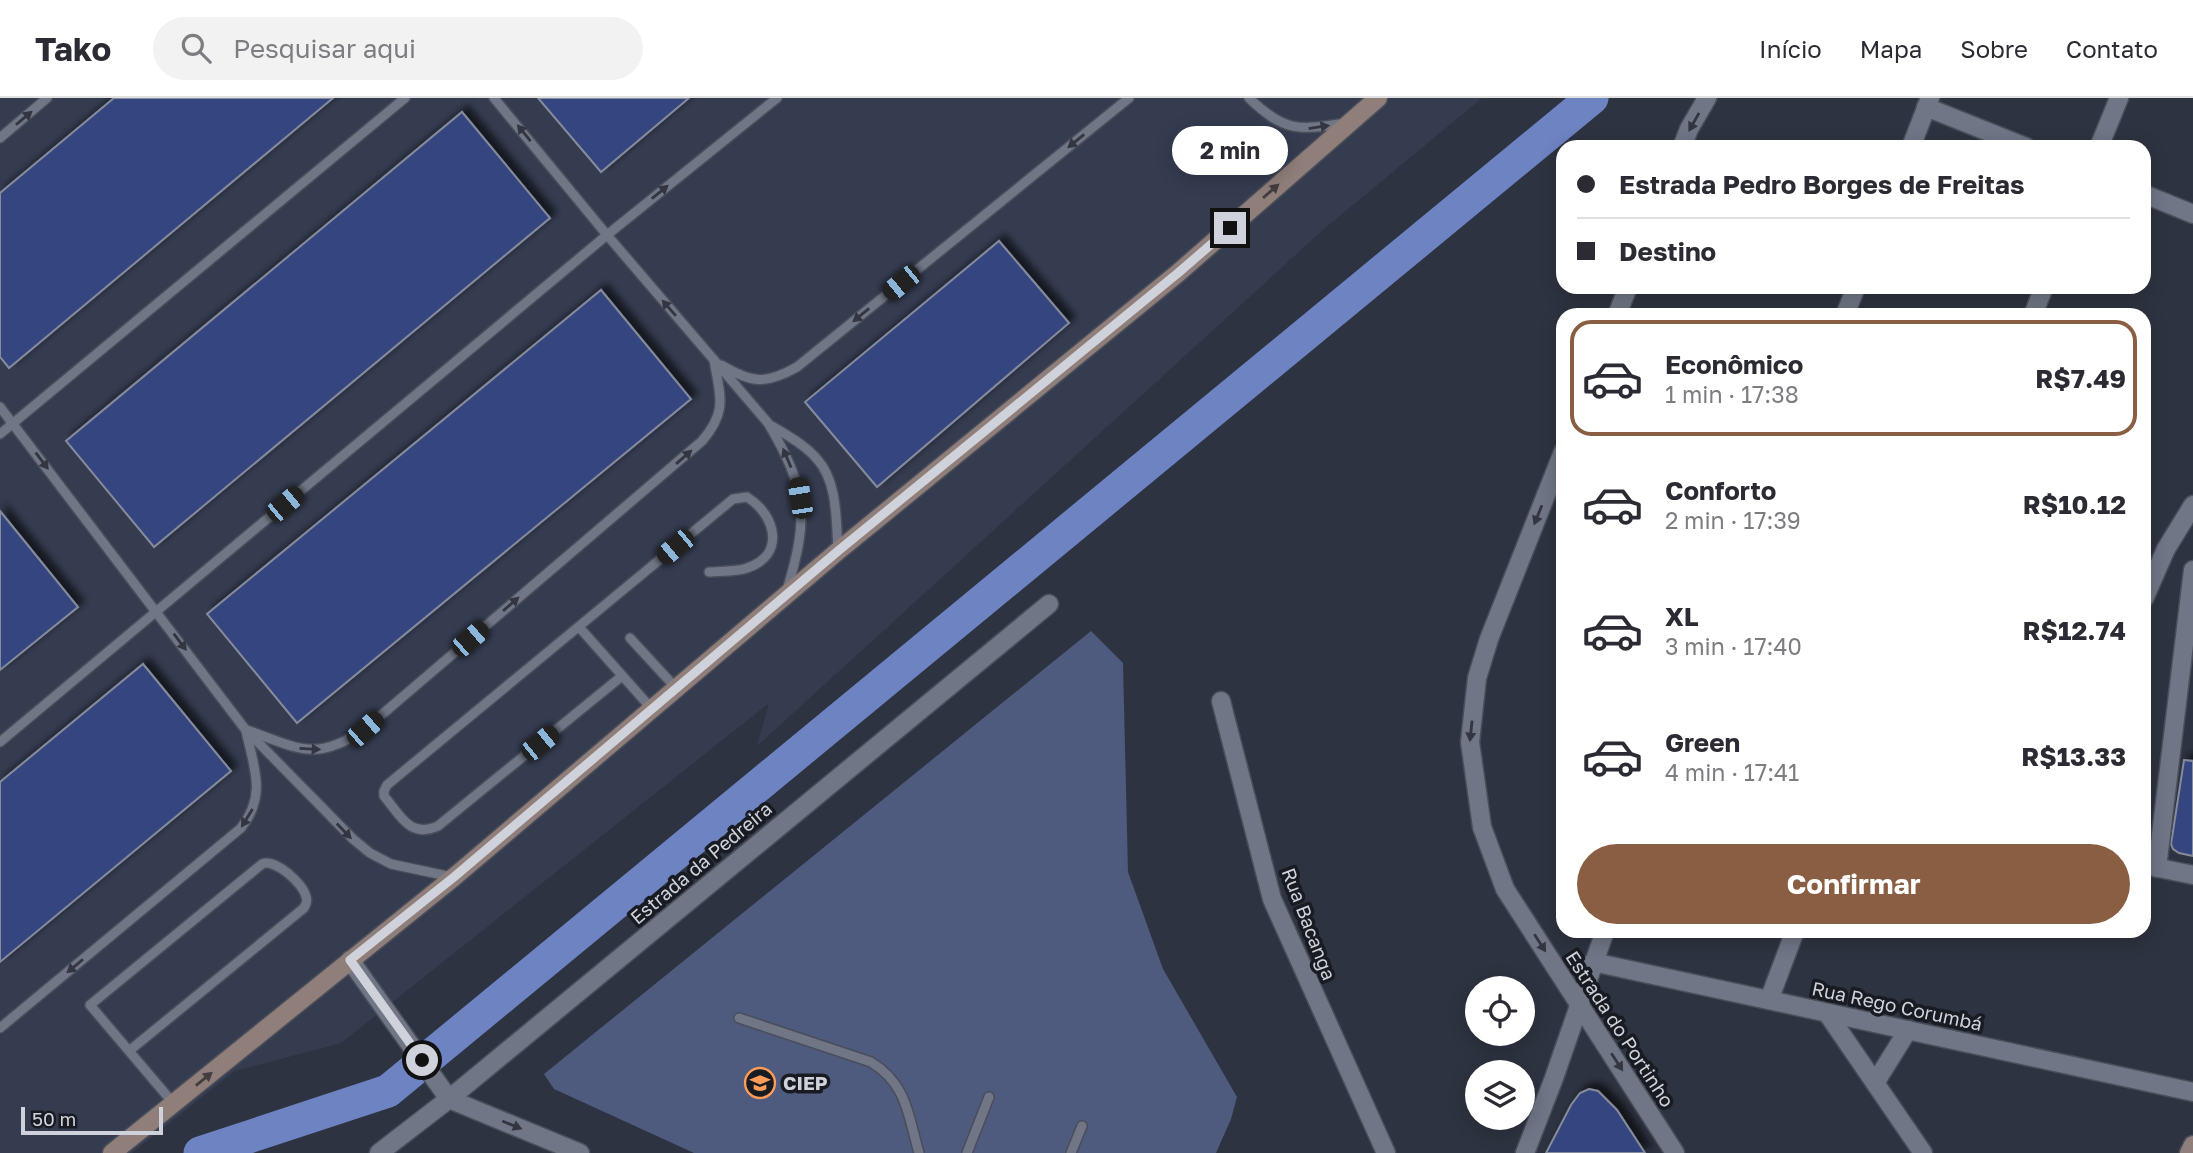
<!DOCTYPE html>
<html lang="pt">
<meta charset="utf-8">
<style>
body{margin:0;font-family:"Golos Text",sans-serif;background:#f2f2f3;color:#2b2b33;height:100vh;display:flex;flex-direction:column;font-size:26px;white-space:nowrap}
*{box-sizing:border-box;margin:0}
p{font-size:23px;color:#7c7c81}
.icon{flex:none;width:38px;height:38px;fill:none;stroke:currentColor;stroke-width:2;stroke-linecap:round;stroke-linejoin:round}
.map{position:relative;flex:1;overflow:hidden}
.sheet{position:absolute;left:1556px;top:210px;width:595px;height:630px;display:flex;flex-direction:column;background:#fff;border-radius:21px;box-shadow:0 4px 18px #0003}
.sheet>*{flex:none}
.guide{position:absolute;left:1556px;top:42px;width:595px;height:154px;border-radius:21px;box-shadow:0 4px 18px #0003;display:grid;align-content:center;height:154px;padding:0 21px;background:#fff}
.tools{position:absolute;left:1465px;top:878px;display:grid;gap:14px}
.tools a{display:grid;place-items:center;width:70px;height:70px;border-radius:50%;background:#fff;box-shadow:0 4px 18px #0003;font-size:35px}
.scale{position:absolute;left:21px;bottom:18px;width:142px;box-sizing:border-box;padding-left:7px;border:4px solid #cfd2db;border-top:0;font-size:19px;line-height:24px;white-space:nowrap;color:#cfd2db;-webkit-text-stroke:5px #191b22;paint-order:stroke}
.end{position:absolute;width:32px;height:32px;margin:-16px;border:9px solid #cfd2db;background:#111;box-shadow:0 0 0 4px #111}
.from{border-radius:50%}
.bubble{position:absolute;height:49px;border-radius:24px;background:#fff;box-shadow:0 4px 18px #0003;font-size:23px;font-weight:700;line-height:49px;text-align:center}
.car{position:absolute;width:21px;height:42px;margin:-21px -10px;border-radius:9px;box-shadow:0 0 5px 2px #0007;background:linear-gradient(#222 24%,#8ab4d8 0 40%,#222 0 76%,#8ab4d8 0 86%,#222 0)}
.guide b{display:flex;align-items:center;gap:24px;height:66px;font-size:26px}
.guide b+b{border-top:2px solid #e1e1e2}
.guide i{width:18px;height:18px;background:#2b2b33}
ul{padding:12px 0 0;list-style:none}
li{display:flex;align-items:center;gap:21px;height:116px;margin:0 14px 10px;padding:0 7px;border:4px solid transparent;border-radius:21px}
li div{flex:1}
li b{display:block;font-size:26px}
li em{font-style:normal;font-weight:700}
li.on{border-color:#8a5e43}
li>.icon{width:63px;height:63px;stroke-width:1.5}
.cta{display:flex;gap:14px;margin-top:auto;padding:14px 21px}
.cta a{flex:1;height:80px;border-radius:42px;background:#8a5e43;color:#fff;font-size:28px;font-weight:700;line-height:80px;text-align:center}
header{display:flex;align-items:center;gap:42px;box-sizing:border-box;height:98px;padding:0 35px;background:#fff;border-bottom:2px solid #e1e1e2}
header strong{font-size:33px}
nav{display:flex;gap:38px;margin-inline-start:auto;font-size:24px}
.search{width:490px;height:63px;background:#f2f2f3;display:flex;align-items:center;gap:18px;box-sizing:border-box;padding:0 24px;border-radius:38px;color:#7c7c81;font-size:26px}
.map>svg:first-child{display:block}
.built{fill:#353c50}
.green{fill:#4e5a7e}
.lines{fill:none;stroke-linecap:round;stroke-linejoin:round}
.river{stroke:#6e83c2;stroke-width:33}
.building{fill:#34457f;stroke:#858b9b;stroke-width:2;filter:url(#shadow)}
.lane-casing{stroke:#4a4e5a;stroke-width:12}
.street-casing{stroke:#4a4e5a;stroke-width:21}
.secondary-casing{stroke:#4a4e5a;stroke-width:21}
.lane{stroke:#707686;stroke-width:9}
.street{stroke:#707686;stroke-width:18}
.secondary{stroke:#8f7e79;stroke-width:18}
.oneway{fill:#333640}
.oneway2{fill:#423e40}
.route{stroke:#cfd2db;stroke-width:9}
.labels{text-anchor:middle;stroke-width:7;stroke-linejoin:round;paint-order:stroke}
.street-label{font-size:19px;fill:#cfd2db;stroke:#191b22}
.poi-label{font-size:19px;font-weight:bold;fill:#cfd2db;stroke:#191b22;text-anchor:start}
</style>
<header>
<strong>Tako</strong>
<div class="search"><svg class="icon" aria-label="search" viewBox="0 0 24 24"><circle cx="10" cy="10" r="6"/><path d="M15 15l6 6"/></svg>Pesquisar aqui</div>
<nav><a>Início</a><a>Mapa</a><a>Sobre</a><a>Contato</a></nav>
</header>
<div class="map">
<svg width="2193" height="1055" viewBox="0 0 2193 1055">
<defs>
<filter id="shadow"><feDropShadow dx="6" dy="-6" stdDeviation="3.5" flood-color="#0009"/></filter>
</defs>
<rect width="100%" height="100%" fill="#2e3341"/>
<path class="built" d="M0,0H1482L1324,131L757,648L769,605L341,945L235,973L132,1055H0Z"/>
<path class="green" d="M1091,533L1123,565L1128,774L1163,871L1237,999L1231,1021L1216,1055H694L554,991L544,976Z"/>
<g class="lines">
<path class="river" d="M200,1055L388,993L1592,0"/>
</g>
<g class="building">
<path d="M114,0H333L9,270L0,259V95Z"/>
<path d="M538,0H689L601,74Z"/>
<path d="M462,14L550,120L154,449L66,343Z"/>
<path d="M999,143L1069,225L877,389L805,304Z"/>
<path d="M601,192L691,301L297,625L207,516Z"/>
<path d="M0,413L78,509L0,572Z"/>
<path d="M143,566L231,673L0,864V684Z"/>
<path d="M2184,662L2193,663V758L2179,755L2173,751L2171,746Z"/>
<path d="M1589,991L1598,993L1617,1012L1645,1055H1546L1571,1007L1580,995Z"/>
</g>
<g class="lines">
<g class="lane-casing">
<g id="lane">
<path d="M494,0L607,137L768,325C807,391 809,419 787,492"/>
<path d="M1249,0C1285,35 1299,32 1346,25"/>
<path d="M0,40L47,0"/>
<path d="M721,267C752,285 765,287 797,269L1129,0"/>
<path d="M0,309L245,631L353,741L370,755L391,766L452,779"/>
<path d="M772,328C788,338 805,347 817,361C838,384 836,423 838,452"/>
<path d="M0,336L405,0"/>
<path d="M579,529L651,610"/>
<path d="M630,540L676,590"/>
<path d="M622,578L438,728C410,741 400,717 384,698V693L387,687L733,401L747,399C776,417 786,457 747,470C735,474 721,473 709,474"/>
<path d="M247,632C298,650 315,665 365,631L702,343C728,313 720,298 714,262"/>
<path d="M0,644L607,137L777,0"/>
<path d="M739,920L871,964C907,986 908,1017 919,1055"/>
<path d="M0,930L241,730C267,697 254,670 246,633"/>
<path d="M129,953L304,810C306,805 308,804 306,799C304,786 275,760 262,766L90,907C118,940 146,973 174,1006"/>
<path d="M967,1055L989,999"/>
<path d="M1071,1055L1082,1028"/>
</g>
</g>
<g class="street-casing">
<g id="street">
<path d="M1926,9L2026,49"/>
<path d="M1682,49L1689,31L1707,0"/>
<path d="M1911,49L1930,0"/>
<path d="M2099,49L2119,0"/>
<path d="M2144,96L2193,116"/>
<path d="M1617,217L1628,189"/>
<path d="M1845,217L1856,189"/>
<path d="M2033,217L2044,189"/>
<path d="M1563,354L1489,541L1477,580L1470,644L1482,729L1505,791L1675,1055"/>
<path d="M2144,501L2166,451L2193,407"/>
<path d="M1221,603L1272,801L1386,1055"/>
<path d="M2144,767L2193,777"/>
<path d="M2157,770L2193,472"/>
<path d="M350,862L449,1001L580,1055"/>
<path d="M1593,864L2193,994"/>
<path d="M1769,902L1795,833"/>
<path d="M1827,915L1923,1055"/>
<path d="M1875,985L1908,932"/>
<path d="M379,1055L449,1001L1049,506"/>
<path d="M1525,1055L1554,980L1605,833"/>
</g>
</g>
<g class="secondary-casing">
<g id="secondary">
<path d="M112,1055L454,779L838,453L1178,175L1378,0"/>
<path d="M2189,1055L2193,1047"/>
</g>
</g>
<use href="#lane" class="lane"/>
<use href="#street" class="street"/>
<use href="#secondary" class="secondary"/>
</g>
<defs><path id="oneway-solid" d="M-6-.8H1V-3.2L6.5 0L1 3.2V.8H-6Z" transform="scale(1.75)"/></defs>
<g class="oneway">
<use href="#oneway-solid" transform="translate(24 20) rotate(-40)"/>
<use href="#oneway-solid" transform="translate(1694 24) rotate(119)"/>
<use href="#oneway-solid" transform="translate(1319 29) rotate(-9)"/>
<use href="#oneway-solid" transform="translate(524 35) rotate(-129)"/>
<use href="#oneway-solid" transform="translate(1076 43) rotate(141)"/>
<use href="#oneway-solid" transform="translate(660 94) rotate(-39)"/>
<use href="#oneway-solid" transform="translate(669 210) rotate(-131)"/>
<use href="#oneway-solid" transform="translate(861 217) rotate(141)"/>
<use href="#oneway-solid" transform="translate(684 359) rotate(-41)"/>
<use href="#oneway-solid" transform="translate(787 360) rotate(-113)"/>
<use href="#oneway-solid" transform="translate(42 363) rotate(53)"/>
<use href="#oneway-solid" transform="translate(1538 417) rotate(112)"/>
<use href="#oneway-solid" transform="translate(511 506) rotate(-41)"/>
<use href="#oneway-solid" transform="translate(180 544) rotate(53)"/>
<use href="#oneway-solid" transform="translate(1471 633) rotate(96)"/>
<use href="#oneway-solid" transform="translate(310 651) rotate(3)"/>
<use href="#oneway-solid" transform="translate(247 720) rotate(122)"/>
<use href="#oneway-solid" transform="translate(344 733) rotate(46)"/>
<use href="#oneway-solid" transform="translate(1540 845) rotate(57)"/>
<use href="#oneway-solid" transform="translate(75 868) rotate(140)"/>
<use href="#oneway-solid" transform="translate(1617 964) rotate(57)"/>
<use href="#oneway-solid" transform="translate(512 1027) rotate(22)"/>
</g>
<g class="oneway2">
<use href="#oneway-solid" transform="translate(1271 93) rotate(-41)"/>
<use href="#oneway-solid" transform="translate(204 981) rotate(-39)"/>
</g>
<g class="lines">
<path class="route" d="M422,962L350,862L454,779L838,453L1178,175L1230,130"/>
</g>
<defs>
<g id="school-ring" transform="scale(1.575)"><circle r="9.5" fill="#191b22" stroke="#fd9c56" stroke-width="1.5"/><path d="M0-5L7-2L0 1L-7-2ZM-4 1L0 2.5L4 1V4Q0 6-4 4Z" fill="#fd9c56"/></g>
</defs>
<g fill-rule="evenodd">
<use href="#school-ring" x="760" y="985"/>
</g>
<g class="labels">
<g class="street-label">
<text transform="translate(701 765) rotate(-40)" y="7">Estrada da Pedreira</text>
<text transform="translate(1309 826) rotate(69)" y="7">Rua Bacanga</text>
<text transform="translate(1897 908) rotate(12)" y="7">Rua Rego Corumbá</text>
<text transform="translate(1620 931) rotate(57)" y="7">Estrada do Portinho</text>
</g>
<g class="poi-label">
<text x="783" y="992">CIEP</text>
</g>
</g>
</svg>
<div class="tools">
<a><svg class="icon" aria-label="locate" viewBox="0 0 24 24"><circle cx="12" cy="12" r="6"/><path d="M12 2v4M12 18v4M2 12h4M18 12h4"/></svg></a>
<a><svg class="icon" aria-label="layers" viewBox="0 0 24 24"><path d="M12 4l9 5-9 5-9-5zM3 14l9 5 9-5"/></svg></a>
</div>
<div class="scale">50 m</div>
<i class="end from" style="left:422px;top:962px"></i>
<i class="end" style="left:1230px;top:130px"></i>
<div class="bubble" style="left:1172px;top:28px;width:116px">2 min</div>
<i class="car" style="left:901px;top:185px;rotate:231deg"></i>
<i class="car" style="left:800px;top:400px;rotate:351deg"></i>
<i class="car" style="left:285px;top:406px;rotate:50deg"></i>
<i class="car" style="left:675px;top:449px;rotate:230deg"></i>
<i class="car" style="left:470px;top:541px;rotate:49deg"></i>
<i class="car" style="left:365px;top:631px;rotate:49deg"></i>
<i class="car" style="left:540px;top:645px;rotate:51deg"></i>
<div class="guide">
<b><i class="from"></i>Estrada Pedro Borges de Freitas</b>
<b><i></i>Destino</b>
</div>
<section class="sheet">
<ul>
<li class="on"><svg class="icon" aria-label="car" viewBox="0 0 24 24"><path d="M5 17H2v-5l4-1 3-4h7l3 4 3 1v5h-3M9 17h6M6 11h13"/><circle cx="7" cy="17" r="2"/><circle cx="17" cy="17" r="2"/></svg><div><b>Econômico</b><p>1 min · 17:38</p></div><em>R$7.49</em></li>
<li><svg class="icon" aria-label="car" viewBox="0 0 24 24"><path d="M5 17H2v-5l4-1 3-4h7l3 4 3 1v5h-3M9 17h6M6 11h13"/><circle cx="7" cy="17" r="2"/><circle cx="17" cy="17" r="2"/></svg><div><b>Conforto</b><p>2 min · 17:39</p></div><em>R$10.12</em></li>
<li><svg class="icon" aria-label="car" viewBox="0 0 24 24"><path d="M5 17H2v-5l4-1 3-4h7l3 4 3 1v5h-3M9 17h6M6 11h13"/><circle cx="7" cy="17" r="2"/><circle cx="17" cy="17" r="2"/></svg><div><b>XL</b><p>3 min · 17:40</p></div><em>R$12.74</em></li>
<li><svg class="icon" aria-label="car" viewBox="0 0 24 24"><path d="M5 17H2v-5l4-1 3-4h7l3 4 3 1v5h-3M9 17h6M6 11h13"/><circle cx="7" cy="17" r="2"/><circle cx="17" cy="17" r="2"/></svg><div><b>Green</b><p>4 min · 17:41</p></div><em>R$13.33</em></li>
</ul>
<div class="cta"><a>Confirmar</a></div>
</section>
</div>
